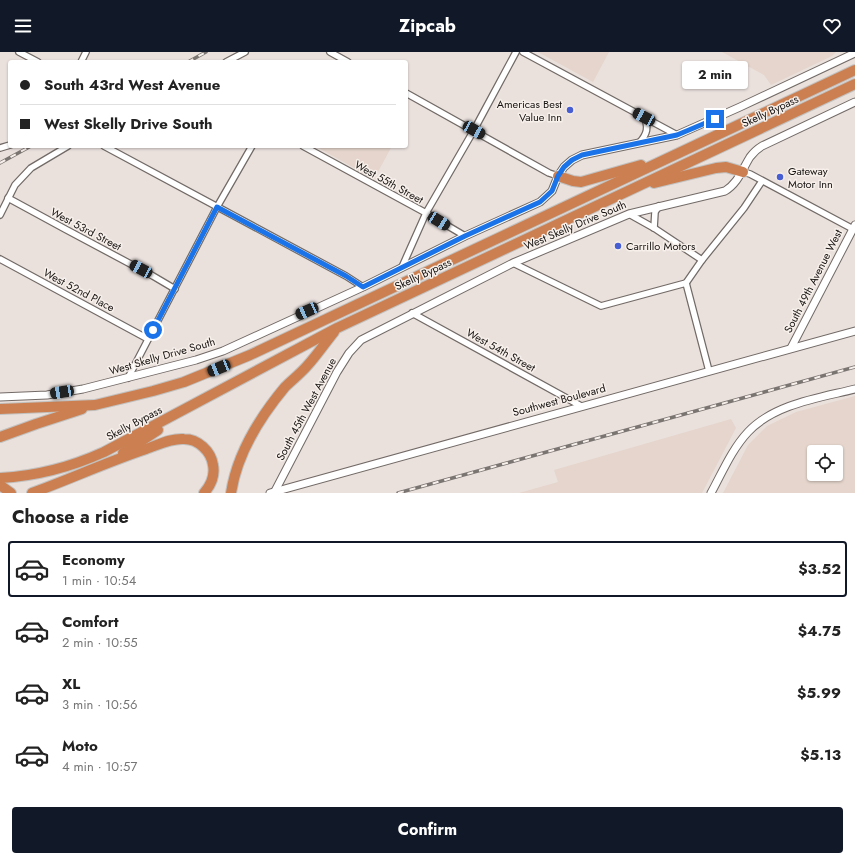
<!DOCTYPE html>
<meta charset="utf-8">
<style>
body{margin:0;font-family:Jost,sans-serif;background:#f6f6f6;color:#222;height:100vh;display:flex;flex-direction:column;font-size:15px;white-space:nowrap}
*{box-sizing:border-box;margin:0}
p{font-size:13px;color:#767676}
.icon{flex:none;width:22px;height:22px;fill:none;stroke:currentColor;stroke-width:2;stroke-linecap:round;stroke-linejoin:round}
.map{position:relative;height:441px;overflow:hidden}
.drawer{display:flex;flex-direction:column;background:#fff;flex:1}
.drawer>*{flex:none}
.banner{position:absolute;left:8px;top:8px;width:400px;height:88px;border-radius:4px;box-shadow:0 1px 3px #0004;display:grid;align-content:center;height:88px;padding:0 12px;background:#fff}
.buttons{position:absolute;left:807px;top:393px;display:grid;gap:8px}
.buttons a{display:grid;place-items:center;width:36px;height:36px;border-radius:4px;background:#fff;box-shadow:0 1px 3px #0004;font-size:20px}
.end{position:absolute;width:18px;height:18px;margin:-9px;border:5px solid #1a73e8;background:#fff;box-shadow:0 0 0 2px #fff}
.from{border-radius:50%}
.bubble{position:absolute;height:28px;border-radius:4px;background:#fff;box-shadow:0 1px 3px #0004;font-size:13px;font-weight:700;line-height:28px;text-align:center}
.car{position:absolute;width:12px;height:24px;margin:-12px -6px;border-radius:5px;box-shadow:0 0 3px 1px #0007;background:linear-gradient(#222 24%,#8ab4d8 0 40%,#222 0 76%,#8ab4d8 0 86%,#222 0)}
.banner b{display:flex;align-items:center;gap:14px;height:38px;font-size:15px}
.banner b+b{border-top:1px solid #e0e0e0}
.banner i{width:10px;height:10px;background:#222}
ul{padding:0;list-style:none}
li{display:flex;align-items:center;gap:12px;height:56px;margin:0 8px 6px;padding:0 4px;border:2px solid transparent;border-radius:4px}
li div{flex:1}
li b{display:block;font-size:15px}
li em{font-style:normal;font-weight:700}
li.current{border-color:#111827}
li>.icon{width:36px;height:36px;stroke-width:1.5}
h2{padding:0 12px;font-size:18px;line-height:48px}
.cta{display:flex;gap:8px;margin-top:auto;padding:8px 12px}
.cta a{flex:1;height:46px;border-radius:4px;background:#111827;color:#fff;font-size:16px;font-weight:700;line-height:46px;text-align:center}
header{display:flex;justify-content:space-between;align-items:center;height:52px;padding:0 12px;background:#111827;color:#fff;font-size:18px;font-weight:700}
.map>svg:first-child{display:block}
.built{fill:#e5d5cc;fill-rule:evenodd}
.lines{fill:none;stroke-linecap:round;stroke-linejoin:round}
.minor-casing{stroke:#726a66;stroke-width:8}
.tertiary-casing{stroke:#726a66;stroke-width:9}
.motorway-casing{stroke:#c2c2c1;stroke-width:12}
.minor{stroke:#fff;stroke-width:5.5}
.tertiary{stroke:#fff;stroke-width:7}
.motorway{stroke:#cc8052;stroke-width:10}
.rail-casing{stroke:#7b7572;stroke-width:3.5}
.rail{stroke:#f7efea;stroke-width:2;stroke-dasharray:6;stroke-linecap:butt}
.route{stroke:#1a73e8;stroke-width:5}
.poi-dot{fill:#465ed2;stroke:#f7efea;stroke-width:1.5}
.labels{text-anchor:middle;stroke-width:3;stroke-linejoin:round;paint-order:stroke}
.poi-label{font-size:11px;fill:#161311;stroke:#f7efea;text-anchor:start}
.street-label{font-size:11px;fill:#161311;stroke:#f7efea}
</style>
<header><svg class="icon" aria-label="menu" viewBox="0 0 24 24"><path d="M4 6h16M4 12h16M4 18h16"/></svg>Zipcab<svg class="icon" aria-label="heart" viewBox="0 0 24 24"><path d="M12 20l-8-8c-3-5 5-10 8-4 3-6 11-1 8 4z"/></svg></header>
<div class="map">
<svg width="855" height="441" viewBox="0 0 855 441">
<rect width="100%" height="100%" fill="#eae1dd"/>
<g class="built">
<path d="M538,0H609L593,30Z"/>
<path d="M722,0H836L832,4L771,33L764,23Z"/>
<path d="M315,94H392L374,127Z"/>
<path d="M855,344V441H723L748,393L767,374L796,360ZM814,400H836V422H814Z"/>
<path d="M731,367L736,376L702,441H519L558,430L554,418Z"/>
</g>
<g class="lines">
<g class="minor-casing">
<g id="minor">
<path d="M19,0L38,10"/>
<path d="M330,0L348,10"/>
<path d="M523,0L677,83"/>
<path d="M81,10L86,0"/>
<path d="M226,10L245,0"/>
<path d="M406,41L549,121L558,124"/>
<path d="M640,90C647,82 649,75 644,65"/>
<path d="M104,94L346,224L363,235"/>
<path d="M303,94L426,161L465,184"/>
<path d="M0,96L10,93"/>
<path d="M743,120L750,122L853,177"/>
<path d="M8,146L65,177L153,224L175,237"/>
<path d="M629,162L654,176L702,208"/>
<path d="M0,163L15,133L31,116L68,94"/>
<path d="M654,176L655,160L659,154"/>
<path d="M0,207L148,287"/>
<path d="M513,211L601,254L686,231L702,208L744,156L762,129"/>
<path d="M402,215L426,161L474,78L516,0"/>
<path d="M686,231L709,319"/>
<path d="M412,261L581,354"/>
<path d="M128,326L217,155L252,94"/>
</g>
</g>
<g class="tertiary-casing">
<g id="tertiary">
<path d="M791,296L855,173"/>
<path d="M0,345L47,343L83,337L196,308L223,299L363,235L465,184L540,150L552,139L558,124L564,115L572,108L582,103L677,83L740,55L855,1"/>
<path d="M275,439L337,320L349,301L361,288L513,211L629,162L725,139C738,131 742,118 750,105C753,101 757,97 762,94L855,50"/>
<path d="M270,441L855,279"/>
<path d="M711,441C722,421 732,397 748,380C774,352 819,346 855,337"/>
</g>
</g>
<g class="motorway-casing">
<g id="motorway">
<path d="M558,124L573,129L581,130L641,113"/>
<path d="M654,131L716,116L726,115L743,120"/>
<path d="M0,357L95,353L153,339L184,330L250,303L855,18"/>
<path d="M0,385L36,372L82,357"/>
<path d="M123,401L158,378"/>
<path d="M0,426C37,424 71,415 104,400L337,276L855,32"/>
<path d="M0,433L11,441"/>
<path d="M32,441C70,427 107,410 146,397C158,393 171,386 184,387C198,387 211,399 213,413C215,423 211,433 204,441"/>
<path d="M231,441C237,402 260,365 285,335C292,328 300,322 307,314C317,303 325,291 334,280"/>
</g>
</g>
<use href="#minor" class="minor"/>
<use href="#tertiary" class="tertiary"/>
<use href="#motorway" class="motorway"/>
<g class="rail-casing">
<g id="rail">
<path d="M188,10L206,0"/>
<path d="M0,111L31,94"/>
<path d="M398,441L855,315"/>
</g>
</g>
<use href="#rail" class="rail"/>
</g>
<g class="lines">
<path class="route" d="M153,278L217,155L346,224L363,235L465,184L540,150L552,139L558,124L564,115L572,108L582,103L677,83L715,67"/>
</g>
<g class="poi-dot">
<circle cx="570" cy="58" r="4"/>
<circle cx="780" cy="125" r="4"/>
<circle cx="618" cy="194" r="4"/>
</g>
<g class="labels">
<g class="poi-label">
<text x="562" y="56" text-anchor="end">Americas Best<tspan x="562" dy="13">Value Inn</tspan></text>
<text x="788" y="123">Gateway<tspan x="788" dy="13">Motor Inn</tspan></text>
<text x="626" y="198">Carrillo Motors</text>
</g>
<g class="street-label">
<text transform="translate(770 59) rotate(-25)" y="4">Skelly Bypass</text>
<text transform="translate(389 130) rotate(29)" y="4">West 55th Street</text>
<text transform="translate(575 173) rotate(-23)" y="4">West Skelly Drive South</text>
<text transform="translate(86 177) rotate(28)" y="4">West 53rd Street</text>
<text transform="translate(423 222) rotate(-25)" y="4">Skelly Bypass</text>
<text transform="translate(813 229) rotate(-63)" y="4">South 49th Avenue West</text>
<text transform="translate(79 238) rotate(28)" y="4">West 52nd Place</text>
<text transform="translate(501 298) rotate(29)" y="4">West 54th Street</text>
<text transform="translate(162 304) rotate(-16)" y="4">West Skelly Drive South</text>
<text transform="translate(559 348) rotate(-15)" y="4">Southwest Boulevard</text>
<text transform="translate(306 357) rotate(-62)" y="4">South 45th West Avenue</text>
<text transform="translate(134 371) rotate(-28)" y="4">Skelly Bypass</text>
</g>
</g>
</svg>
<div class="buttons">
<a><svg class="icon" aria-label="locate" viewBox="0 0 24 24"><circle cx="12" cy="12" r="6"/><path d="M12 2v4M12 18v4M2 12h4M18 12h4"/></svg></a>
</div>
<i class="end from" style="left:153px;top:278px"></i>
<i class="end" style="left:715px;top:67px"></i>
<div class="bubble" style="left:682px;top:9px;width:66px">2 min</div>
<i class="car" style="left:644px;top:65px;rotate:298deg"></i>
<i class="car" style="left:474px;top:78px;rotate:119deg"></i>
<i class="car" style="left:439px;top:169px;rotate:121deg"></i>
<i class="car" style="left:141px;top:217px;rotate:298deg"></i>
<i class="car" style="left:307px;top:259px;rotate:246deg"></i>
<i class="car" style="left:219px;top:316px;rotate:248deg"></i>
<i class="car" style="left:62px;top:340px;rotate:261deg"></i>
<div class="banner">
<b><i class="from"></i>South 43rd West Avenue</b>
<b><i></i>West Skelly Drive South</b>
</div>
</div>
<section class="drawer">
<h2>Choose a ride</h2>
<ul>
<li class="current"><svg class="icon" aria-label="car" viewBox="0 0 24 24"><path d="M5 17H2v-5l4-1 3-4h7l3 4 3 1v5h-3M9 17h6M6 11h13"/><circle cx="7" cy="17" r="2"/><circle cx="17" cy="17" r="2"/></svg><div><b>Economy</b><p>1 min · 10:54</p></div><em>$3.52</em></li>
<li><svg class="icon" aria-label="car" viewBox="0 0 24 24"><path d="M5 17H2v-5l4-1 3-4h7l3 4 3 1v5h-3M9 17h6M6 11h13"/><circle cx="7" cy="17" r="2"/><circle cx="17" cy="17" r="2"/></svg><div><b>Comfort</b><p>2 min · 10:55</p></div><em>$4.75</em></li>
<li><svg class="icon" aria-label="car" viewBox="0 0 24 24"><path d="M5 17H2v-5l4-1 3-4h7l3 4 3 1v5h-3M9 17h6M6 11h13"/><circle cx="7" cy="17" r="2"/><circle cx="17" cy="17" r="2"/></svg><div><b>XL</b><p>3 min · 10:56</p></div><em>$5.99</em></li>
<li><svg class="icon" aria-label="car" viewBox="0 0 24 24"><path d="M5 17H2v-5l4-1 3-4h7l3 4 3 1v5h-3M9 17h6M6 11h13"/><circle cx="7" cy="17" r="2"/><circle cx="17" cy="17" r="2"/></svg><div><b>Moto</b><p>4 min · 10:57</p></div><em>$5.13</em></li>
</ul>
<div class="cta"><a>Confirm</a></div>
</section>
